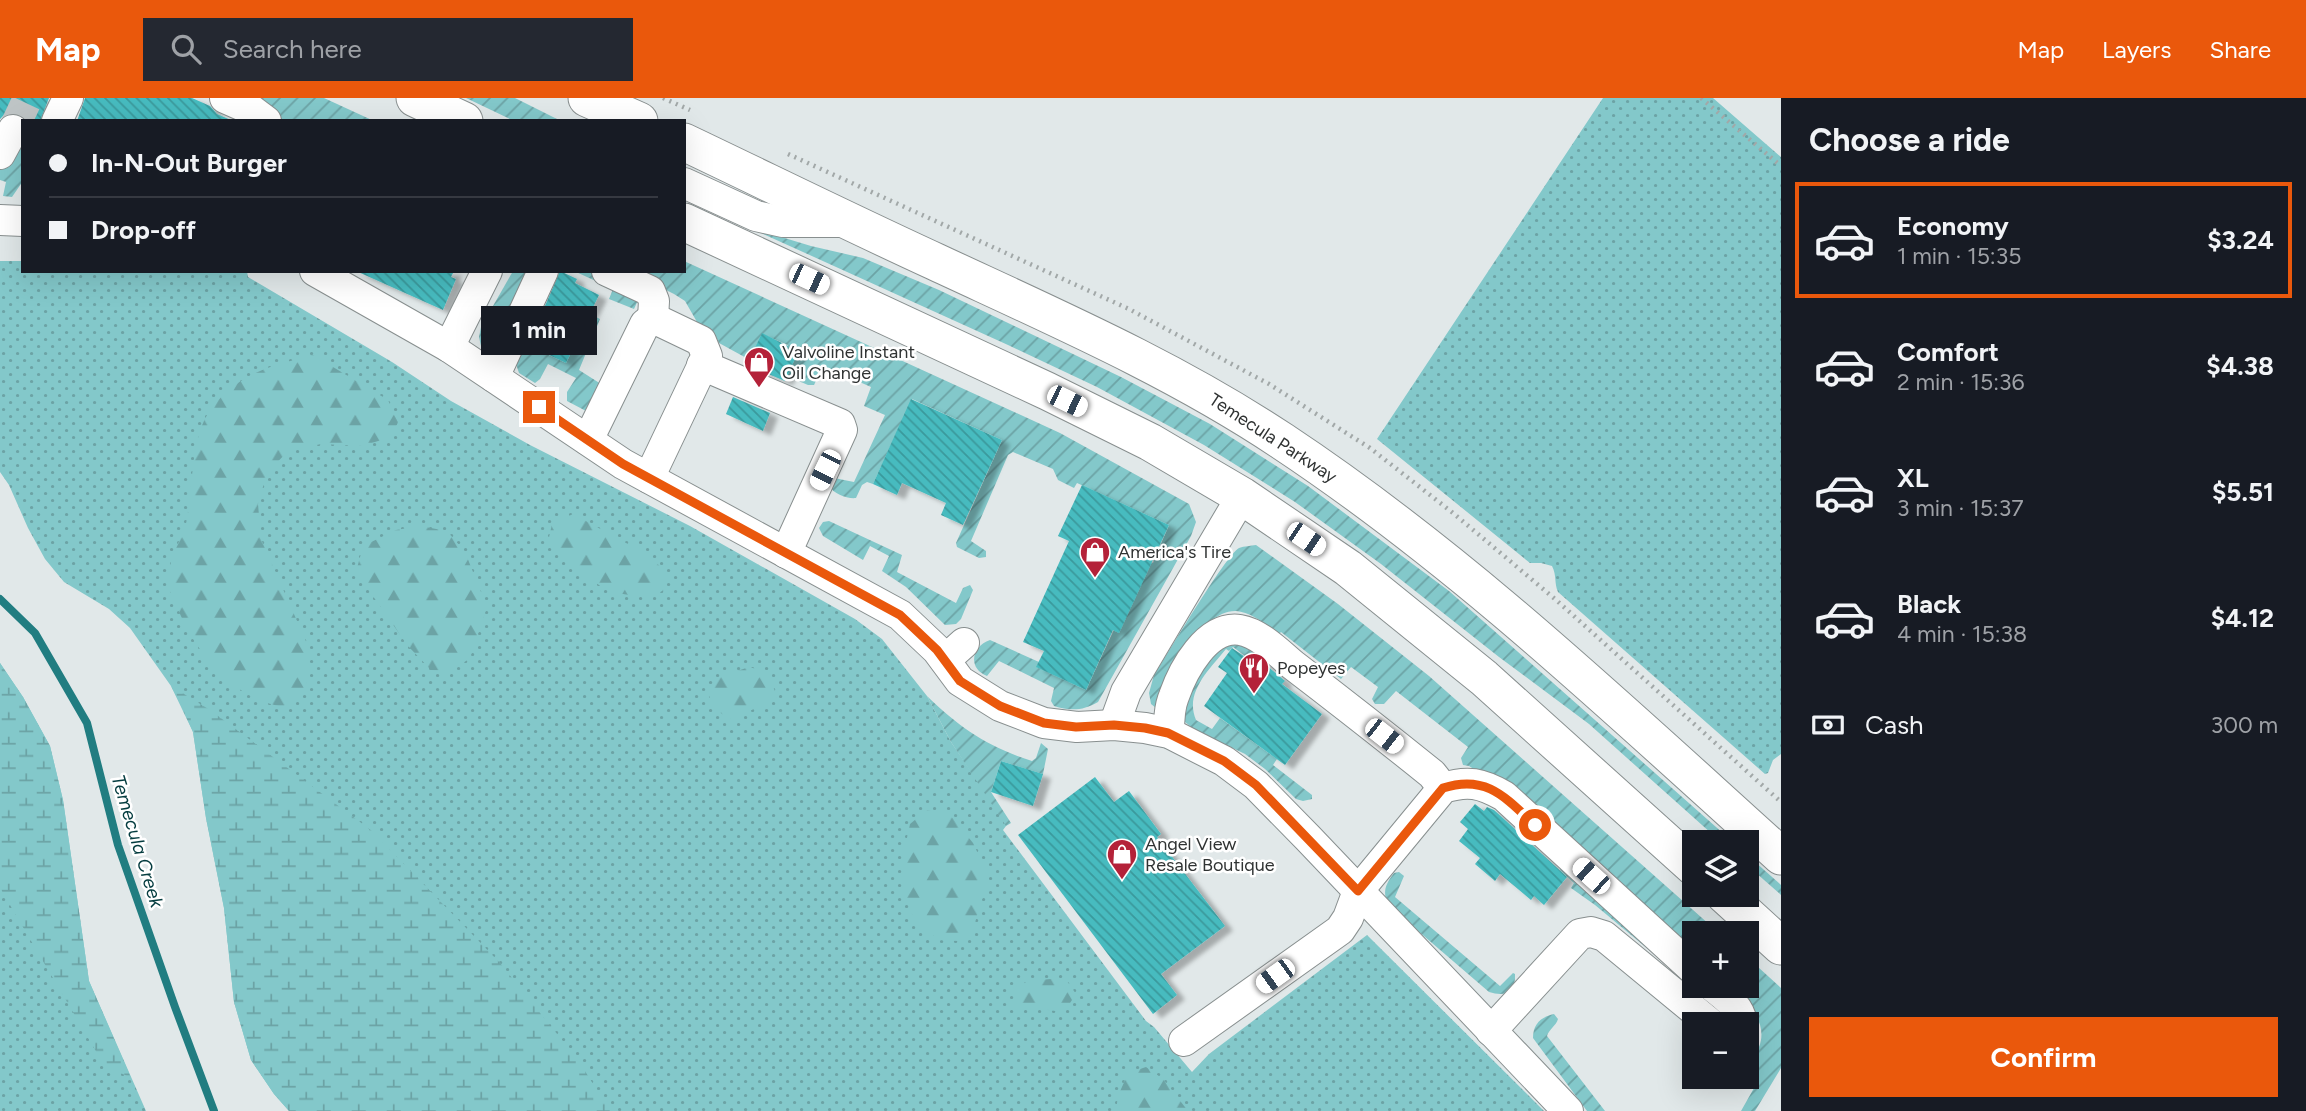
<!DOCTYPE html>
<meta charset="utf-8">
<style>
body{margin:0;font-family:Figtree,sans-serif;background:#242831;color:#f1f3f6;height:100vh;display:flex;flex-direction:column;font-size:26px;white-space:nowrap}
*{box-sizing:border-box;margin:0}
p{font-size:23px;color:#9ea1a6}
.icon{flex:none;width:38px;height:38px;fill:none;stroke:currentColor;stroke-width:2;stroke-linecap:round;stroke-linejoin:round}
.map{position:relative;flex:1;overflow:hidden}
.side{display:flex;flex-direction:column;background:#171b24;width:525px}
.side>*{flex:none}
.banner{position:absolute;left:21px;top:21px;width:665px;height:154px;border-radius:0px;box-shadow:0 7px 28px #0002;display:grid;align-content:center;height:154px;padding:0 28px;background:#171b24}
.fabs{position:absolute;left:1682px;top:732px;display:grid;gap:14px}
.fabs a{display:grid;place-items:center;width:77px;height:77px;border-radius:0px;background:#171b24;box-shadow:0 7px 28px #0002;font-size:35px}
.end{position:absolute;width:32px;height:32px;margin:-16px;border:9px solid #ea580c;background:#fff;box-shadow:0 0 0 4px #fff}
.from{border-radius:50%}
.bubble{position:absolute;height:49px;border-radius:0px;background:#171b24;box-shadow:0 7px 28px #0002;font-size:23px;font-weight:700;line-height:49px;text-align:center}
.car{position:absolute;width:21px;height:42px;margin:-21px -10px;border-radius:9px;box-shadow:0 0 5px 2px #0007;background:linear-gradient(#fff 24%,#345 0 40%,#fff 0 76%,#345 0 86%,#fff 0)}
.banner b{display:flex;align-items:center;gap:24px;height:66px;font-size:26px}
.banner b+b{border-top:2px solid #363941}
.banner i{width:18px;height:18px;background:#f1f3f6}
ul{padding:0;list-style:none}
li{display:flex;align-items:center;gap:21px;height:116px;margin:0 14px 10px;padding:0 14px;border:4px solid transparent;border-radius:0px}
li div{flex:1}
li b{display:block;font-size:26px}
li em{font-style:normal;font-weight:700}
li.on{border-color:#ea580c}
li>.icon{width:63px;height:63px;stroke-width:1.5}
h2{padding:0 28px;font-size:32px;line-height:84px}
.pay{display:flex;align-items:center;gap:18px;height:77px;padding:0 28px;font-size:26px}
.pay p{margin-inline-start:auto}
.cta{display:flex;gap:14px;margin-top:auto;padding:14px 28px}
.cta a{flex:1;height:80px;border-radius:0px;background:#ea580c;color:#fff;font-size:28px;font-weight:700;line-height:80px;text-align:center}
header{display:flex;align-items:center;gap:42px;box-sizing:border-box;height:98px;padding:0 35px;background:#ea580c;color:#fff}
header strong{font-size:33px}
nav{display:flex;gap:38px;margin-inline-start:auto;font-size:24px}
.search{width:490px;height:63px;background:#242831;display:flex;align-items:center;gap:18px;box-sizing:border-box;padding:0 24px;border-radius:0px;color:#9ea1a6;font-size:26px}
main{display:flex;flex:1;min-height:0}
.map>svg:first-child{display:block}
.grass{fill:url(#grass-dots)}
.forest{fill:url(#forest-firs)}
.wetland{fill:url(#wetland-marsh)}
.garden{fill:url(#garden-furrows)}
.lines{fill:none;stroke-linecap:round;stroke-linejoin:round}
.stream{stroke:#217d81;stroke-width:8}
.building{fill:url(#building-back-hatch);filter:url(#shadow)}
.minor-tunnel{stroke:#bec4c5;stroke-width:30;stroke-dasharray:30 15;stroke-linecap:butt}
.minor-casing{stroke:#888f8f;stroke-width:32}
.major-casing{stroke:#888f8f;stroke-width:39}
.path{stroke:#a2a8a8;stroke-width:4.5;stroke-dasharray:2 5;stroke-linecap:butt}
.minor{stroke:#fff;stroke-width:30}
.major{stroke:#fff;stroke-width:37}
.route{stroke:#ea580c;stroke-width:9}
.labels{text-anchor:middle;stroke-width:5;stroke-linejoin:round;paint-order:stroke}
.poi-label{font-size:18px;fill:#303333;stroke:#fff;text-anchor:start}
.street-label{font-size:18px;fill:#303333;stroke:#fff}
.water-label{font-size:19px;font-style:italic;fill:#043c3f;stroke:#fff}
</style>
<header>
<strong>Map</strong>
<div class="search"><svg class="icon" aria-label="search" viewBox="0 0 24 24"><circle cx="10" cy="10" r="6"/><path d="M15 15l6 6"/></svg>Search here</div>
<nav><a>Map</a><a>Layers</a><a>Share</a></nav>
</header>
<main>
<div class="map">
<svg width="1781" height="1013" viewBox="0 0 1781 1013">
<defs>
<pattern id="grass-dots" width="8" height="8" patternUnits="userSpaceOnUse" patternTransform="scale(1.75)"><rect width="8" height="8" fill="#83c8ca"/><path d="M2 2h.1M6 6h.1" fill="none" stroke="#6ca3a5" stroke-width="1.8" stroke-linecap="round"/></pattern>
<pattern id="forest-firs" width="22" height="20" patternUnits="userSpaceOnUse" patternTransform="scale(1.75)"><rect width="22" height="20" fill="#83c8ca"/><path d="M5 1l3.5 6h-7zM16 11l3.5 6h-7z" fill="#6ca3a5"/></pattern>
<pattern id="wetland-marsh" width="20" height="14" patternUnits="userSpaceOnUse" patternTransform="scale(1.75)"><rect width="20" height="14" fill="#83c8ca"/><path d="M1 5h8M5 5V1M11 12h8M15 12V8" fill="none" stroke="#6ca3a5"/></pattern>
<pattern id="garden-furrows" width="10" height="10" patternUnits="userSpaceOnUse" patternTransform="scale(1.75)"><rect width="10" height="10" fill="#83c8ca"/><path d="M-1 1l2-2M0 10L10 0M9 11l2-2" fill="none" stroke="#6ca3a5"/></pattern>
<pattern id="building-back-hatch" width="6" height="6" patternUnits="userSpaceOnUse" patternTransform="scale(1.75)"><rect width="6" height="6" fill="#46bbbf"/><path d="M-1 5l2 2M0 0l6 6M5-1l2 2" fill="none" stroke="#3b999c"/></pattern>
<filter id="shadow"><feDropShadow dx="8" dy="4.5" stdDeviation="2" flood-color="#0004"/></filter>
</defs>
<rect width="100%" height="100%" fill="#e1e8e9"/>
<g class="grass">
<path d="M1603,0H1713L1781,59V656L1773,662L1768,675L1765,676L1558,494C1554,485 1557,478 1552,468L1541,465H1530L1377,341Z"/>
<path d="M0,163H23V173H247L248,179L392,264L451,303L530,347L690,428L855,521L882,541L927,598L951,644L1006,725V728L1003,732L1146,923L1154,929L1192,974L1209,956L1367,837L1544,1013H289L274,996L251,962L234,904L224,810L206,720L193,634L182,609L171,588L130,530L109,511L64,484L45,461L28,430L9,387L0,374Z"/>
<path d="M0,565L23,599L50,648L63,702L89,883L146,1013H0Z"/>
</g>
<g class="forest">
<path d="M313,257L388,302L398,324L391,339L362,348L321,346L287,354L267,375L258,406L261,441L308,548L310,577L302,596L291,610C236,605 197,558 177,509C174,502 168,492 168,484C168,464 178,447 185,429C188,420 188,411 189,402C195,365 192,326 222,298C251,271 276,267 313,257Z"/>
<path d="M573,416L648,457L667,475L666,491L649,500L610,494L577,473L548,444L552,426Z"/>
<path d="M420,428L447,433L465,454L487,509L470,560L452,573L431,572L408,548L356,474L363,448L396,432Z"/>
<path d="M749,569L768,574L777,599L732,622L714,611L707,592L720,579Z"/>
<path d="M927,712L951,718L973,745L989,779L973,831L959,843L938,842L913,819L903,793V758L910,726Z"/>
<path d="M1051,881L1067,883L1076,896L1064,914L1015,908L1013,891L1028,883Z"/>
<path d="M1146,969L1163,981L1188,1013H1116L1118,998L1128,975Z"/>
</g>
<g class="wetland">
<path d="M0,565L23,599L50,648L63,702L89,883L131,980L104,967L0,790Z"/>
<path d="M171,588L210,612L372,733L500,865L578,962L610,1013H289L274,996L251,962L234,904L224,810L206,720L193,634Z"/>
</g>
<g class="garden">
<path d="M248,0H324L374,23H278Z"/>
<path d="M466,0H515L559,22L514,23Z"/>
<path d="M23,37V83L12,99L3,98L6,84L0,82V64Z"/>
<path d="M684,100L778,138L811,148L863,160L939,192L1121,279L1210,326L1308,388L1449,493L1733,744H1721L1589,626L1499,559L1381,466L1295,404L1204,347L1097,289L1008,247Z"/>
<path d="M684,163L1060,335L1189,406L1196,424L1191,438L1098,604C1083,613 1070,613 1054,608L1051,603L1054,590L999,563L987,578C967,570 972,548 990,542L1039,564L1037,569L1086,592L1146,463L1153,465L1169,427L1077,385L1074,390L1058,382L1053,371L1013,354L1008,357L971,443L986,453V459L979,460L957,449L956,445L1002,342L912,301L873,386L867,384L862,387L856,400C847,401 834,396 829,388L834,380L854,384L885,317L864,308L871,289L823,268L814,287H808L787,278L797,256L787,251L788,247L762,236L750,262L719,245L715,237L697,224L685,203L674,196L628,173H684Z"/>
<path d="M513,173H537L490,254L481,248L479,239L481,229Z"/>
<path d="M574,173H591L635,194L640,198L634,211L609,201L613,191Z"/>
<path d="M590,216L600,221L579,272L601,286L586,313L567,303V294L576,280L548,266L540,281L535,285L519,275L515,263L523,245L566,265Z"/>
<path d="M829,423L902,457L897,474L956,505L963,490L970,487L973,492L961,521L956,526L945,527L906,489L882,473L889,458L870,448L863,462L823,438L819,430L823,424Z"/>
<path d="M1256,447L1338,506L1429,578L1719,835H1694V857L1491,682L1469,668L1463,667L1461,660L1468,649L1396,593L1384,606H1375L1372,601L1378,589L1351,569L1341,581L1281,534L1279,536C1267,527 1251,514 1236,513C1199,512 1172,582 1156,610L1151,606L1149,595L1154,577C1167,557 1225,458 1239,450C1244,448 1251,448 1256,447Z"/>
<path d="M1232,541L1263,558L1257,567L1233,549L1229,553L1226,551C1210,571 1184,594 1196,622L1212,631L1220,620L1277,661L1273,667L1312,697V701L1303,703L1296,701L1265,671L1245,656L1195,632L1185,624L1182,614L1198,571Z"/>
<path d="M927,598C960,630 988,649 1032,663L1036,660L1041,645L1048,651L1043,676L1001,663L991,694L1011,725L1006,728L951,644Z"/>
<path d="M1746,756L1781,787V797L1747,767Z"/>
<path d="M1564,766L1694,882V887H1700L1702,896L1595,807L1571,790L1574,785L1560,772Z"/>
<path d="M1399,774L1404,778L1395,799L1500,888L1513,875L1515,876C1516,895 1505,899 1489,894L1389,808C1382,794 1385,787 1394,775Z"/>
<path d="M1747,859L1781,890V970L1755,1013H1741L1758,983L1747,974C1746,963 1755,958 1759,949C1769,924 1746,902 1729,887H1746Z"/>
<path d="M1554,916L1558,921C1556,928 1549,931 1547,938L1605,1013H1587L1533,940C1533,927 1540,919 1554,916Z"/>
</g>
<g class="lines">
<path class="stream" d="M0,501L35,535L87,625L118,747L175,909L214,1013"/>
</g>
<g class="building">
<path d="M0,0H49L40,23H28L22,17L13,15L4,17L0,21Z"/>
<path d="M85,0H192L210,8L217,16L233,23H77Z"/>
<path d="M356,173H454L451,179L456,181L443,212Z"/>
<path d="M560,173L577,181L575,185L599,197L566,265L528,247Z"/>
<path d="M762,235L788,248L787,251L797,256L785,283L747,267Z"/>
<path d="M733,299L770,315L763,333L726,316Z"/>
<path d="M911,301L1002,342L963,427L941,417L946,405L902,385L897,397L873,386Z"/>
<path d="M1082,387L1169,427L1119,535L1113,532L1086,592L1036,569L1044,553L1023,544L1069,443L1058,438Z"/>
<path d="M1232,550L1257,567L1260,562L1285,583L1282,586L1322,616L1285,667L1204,608L1227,575L1218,569Z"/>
<path d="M1001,663L1043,676L1033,708L991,694Z"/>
<path d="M1095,679L1114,704L1129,693L1161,736L1157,739L1225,828L1161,876L1177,897L1153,916L1018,737Z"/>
<path d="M1475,706L1484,713L1487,709L1494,712L1567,779L1544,807L1534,798L1531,802L1500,776L1495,783L1475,766L1480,760L1459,743L1468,731L1460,724Z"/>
</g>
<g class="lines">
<path class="minor-tunnel" d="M13,32L28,0"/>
<g class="minor-casing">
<g id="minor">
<path d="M225,0L250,11L266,23"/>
<path d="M57,23L68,0"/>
<path d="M0,56L13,32"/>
<path d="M684,85L756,118L783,124H848"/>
<path d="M0,122L23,123"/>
<path d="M315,173L449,249L623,366L900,517L937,552L960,583L1000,608L1044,625L1077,629L1114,627L1145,630L1169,635L1224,663L1256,687L1308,740L1568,1013"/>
<path d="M607,173L650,193L654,203L653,220"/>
<path d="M449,249L487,173"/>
<path d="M702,267L840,326L842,332L786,455"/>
<path d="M494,279L543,173"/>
<path d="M588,342L645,226L653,220L701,243L707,258L649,380"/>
<path d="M945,562L964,545"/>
<path d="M1114,627L1126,594L1242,398"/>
<path d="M1169,635C1169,623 1169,610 1174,598C1183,572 1207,527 1240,532C1259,535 1279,555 1293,567C1340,603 1386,639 1432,676L1443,690"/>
<path d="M1711,887C1724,898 1741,908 1742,926"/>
<path d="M1491,933L1580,836L1591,834L1604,838L1711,926"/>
<path d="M1184,943L1340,832L1348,820L1358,793L1443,690C1468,682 1481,685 1504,698L1694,872"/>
</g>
</g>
<g class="major-casing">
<g id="major">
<path d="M415,0L464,23"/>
<path d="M587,0L639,23"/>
<path d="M684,44C768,84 851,125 936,164C1054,219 1174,271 1282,343C1463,463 1620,613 1781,758"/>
<path d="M684,124L1047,293L1150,344L1242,398L1348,470L1484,580L1694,769"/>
<path d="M1724,796L1781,848"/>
</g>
</g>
<g class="path">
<path d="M663,0L690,12"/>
<path d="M1701,0L1781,68"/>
<path d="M788,56L1129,211L1269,286L1370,350L1453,415L1555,501L1781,704"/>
</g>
<use href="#minor" class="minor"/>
<use href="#major" class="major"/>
</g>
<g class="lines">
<path class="route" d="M539,309L623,366L900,517L937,552L960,583L1000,608L1044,625L1076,629L1114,627L1145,630L1168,635L1224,663L1256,687L1358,793L1443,690C1486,676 1505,699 1535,727"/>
</g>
<defs>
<g id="shop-pin" transform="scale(1.575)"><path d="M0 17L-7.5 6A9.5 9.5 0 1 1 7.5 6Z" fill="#b42239" stroke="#fff"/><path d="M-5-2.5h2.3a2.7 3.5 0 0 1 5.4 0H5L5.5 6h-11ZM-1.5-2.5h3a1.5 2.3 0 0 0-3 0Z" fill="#fff"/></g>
<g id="restaurant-pin" transform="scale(1.575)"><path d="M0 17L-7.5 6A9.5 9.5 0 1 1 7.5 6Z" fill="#b42239" stroke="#fff"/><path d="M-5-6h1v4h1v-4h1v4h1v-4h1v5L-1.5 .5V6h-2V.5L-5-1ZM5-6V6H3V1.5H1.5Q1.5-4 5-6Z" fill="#fff"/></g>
</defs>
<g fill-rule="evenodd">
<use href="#shop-pin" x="759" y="264"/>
<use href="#shop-pin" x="1095" y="454"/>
<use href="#restaurant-pin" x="1254" y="570"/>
<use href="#shop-pin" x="1122" y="756"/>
</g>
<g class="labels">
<g class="poi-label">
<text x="782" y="260">Valvoline Instant<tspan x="782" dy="21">Oil Change</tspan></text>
<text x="1118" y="460">America's Tire</text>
<text x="1277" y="576">Popeyes</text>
<text x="1145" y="752">Angel View<tspan x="1145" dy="21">Resale Boutique</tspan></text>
</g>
<g class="street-label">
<text transform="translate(1273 340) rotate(33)" y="6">Temecula Parkway</text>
</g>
<g class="water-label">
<text transform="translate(138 743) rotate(73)" y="7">Temecula Creek</text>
</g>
</g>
</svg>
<div class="fabs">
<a><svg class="icon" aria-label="layers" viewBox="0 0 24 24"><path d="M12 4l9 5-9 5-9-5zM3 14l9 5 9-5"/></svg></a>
<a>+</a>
<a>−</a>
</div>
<i class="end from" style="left:1535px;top:727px"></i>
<i class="end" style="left:539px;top:309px"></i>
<div class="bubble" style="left:481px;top:208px;width:116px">1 min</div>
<i class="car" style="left:809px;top:181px;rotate:115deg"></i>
<i class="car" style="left:1067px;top:303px;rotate:116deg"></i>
<i class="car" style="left:825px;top:372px;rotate:206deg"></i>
<i class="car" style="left:1306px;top:441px;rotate:124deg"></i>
<i class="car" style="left:1384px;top:638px;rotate:128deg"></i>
<i class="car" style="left:1591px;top:778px;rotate:312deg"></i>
<i class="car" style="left:1275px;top:878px;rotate:234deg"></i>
<div class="banner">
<b><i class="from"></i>In-N-Out Burger</b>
<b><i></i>Drop-off</b>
</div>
</div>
<section class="side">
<h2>Choose a ride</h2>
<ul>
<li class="on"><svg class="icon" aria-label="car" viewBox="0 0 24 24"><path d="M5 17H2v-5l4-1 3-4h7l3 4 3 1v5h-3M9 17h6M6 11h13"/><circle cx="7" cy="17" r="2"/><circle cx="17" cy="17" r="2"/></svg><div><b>Economy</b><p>1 min · 15:35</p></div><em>$3.24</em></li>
<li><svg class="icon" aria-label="car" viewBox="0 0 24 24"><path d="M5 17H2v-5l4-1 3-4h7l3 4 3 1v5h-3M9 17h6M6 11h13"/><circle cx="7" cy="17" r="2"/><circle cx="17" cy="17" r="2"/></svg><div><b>Comfort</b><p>2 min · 15:36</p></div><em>$4.38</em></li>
<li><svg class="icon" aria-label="car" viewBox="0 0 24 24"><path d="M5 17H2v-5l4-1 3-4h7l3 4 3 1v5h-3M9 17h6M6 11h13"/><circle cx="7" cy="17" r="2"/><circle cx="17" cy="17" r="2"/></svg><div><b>XL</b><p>3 min · 15:37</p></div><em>$5.51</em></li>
<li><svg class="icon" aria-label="car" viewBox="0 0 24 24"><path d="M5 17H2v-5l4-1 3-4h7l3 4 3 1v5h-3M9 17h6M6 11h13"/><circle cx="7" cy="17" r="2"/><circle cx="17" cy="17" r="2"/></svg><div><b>Black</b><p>4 min · 15:38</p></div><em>$4.12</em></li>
</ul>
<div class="pay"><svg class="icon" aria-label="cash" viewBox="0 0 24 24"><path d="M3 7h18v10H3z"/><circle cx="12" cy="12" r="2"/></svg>Cash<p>300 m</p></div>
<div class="cta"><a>Confirm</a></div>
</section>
</main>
